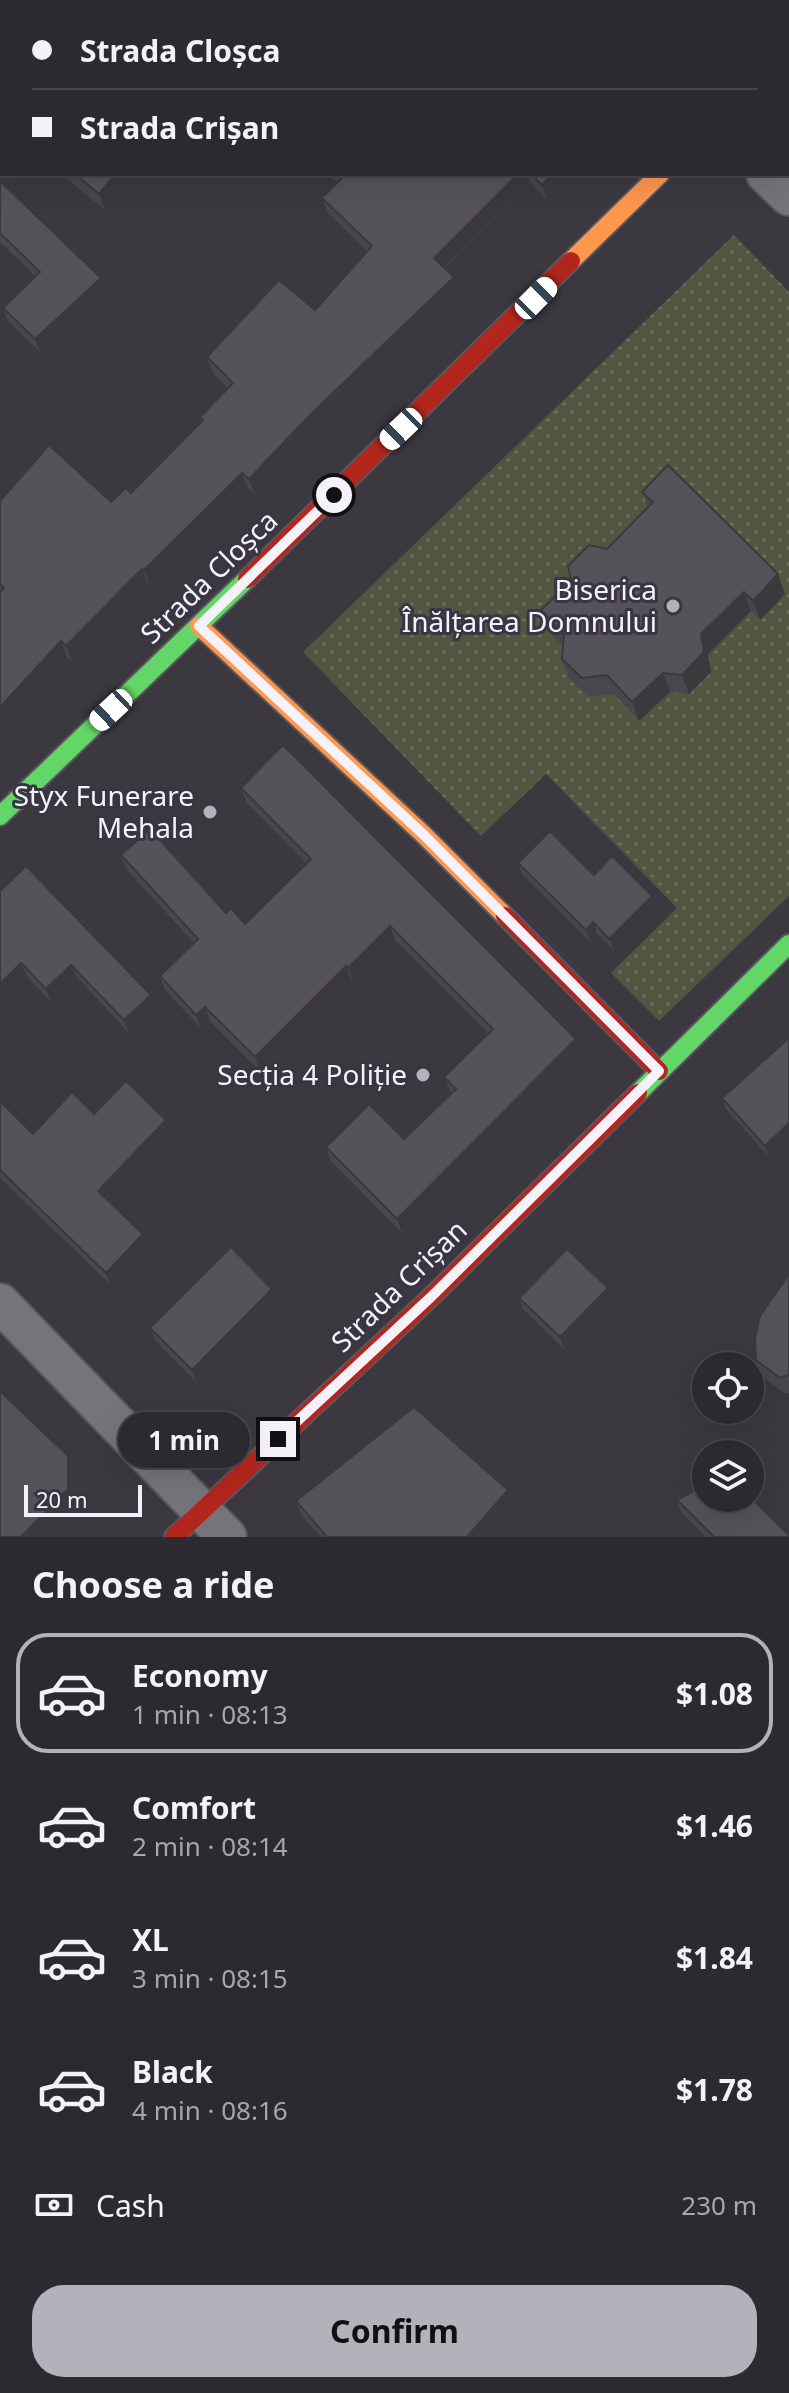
<!DOCTYPE html>
<meta charset="utf-8">
<style>
body{margin:0;font-family:"Noto Sans",sans-serif;background:#343238;color:#f1f3f6;height:100vh;display:flex;flex-direction:column;font-size:30px;white-space:nowrap}
*{box-sizing:border-box;margin:0}
p{font-size:26px;color:#a6a7ab}
.icon{flex:none;width:44px;height:44px;fill:none;stroke:currentColor;stroke-width:2;stroke-linecap:round;stroke-linejoin:round}
.map{position:relative;height:1537px;overflow:hidden}
.sheet{display:flex;flex-direction:column;background:#2c2a30;flex:1}
.sheet>*{flex:none}
.banner{position:absolute;left:0px;top:0px;width:790px;height:176px;box-shadow:0 8px 32px #0002,0 0 0 2px #48464c;display:grid;align-content:center;height:176px;padding:0 32px;background:#2c2a30}
.tools{position:absolute;left:692px;top:1352px;display:grid;gap:16px}
.tools a{display:grid;place-items:center;width:72px;height:72px;border-radius:50%;background:#2c2a30;box-shadow:0 8px 32px #0002,0 0 0 2px #48464c;font-size:40px}
.scale{position:absolute;left:24px;bottom:20px;width:118px;box-sizing:border-box;padding-left:8px;border:4px solid #f5f2fb;border-top:0;font-size:22px;line-height:28px;white-space:nowrap;color:#f5f2fb;-webkit-text-stroke:6px #3a3543;paint-order:stroke}
.end{position:absolute;width:36px;height:36px;margin:-18px;border:10px solid #f5f2fb;background:#111;box-shadow:0 0 0 4px #111}
.from{border-radius:50%}
.bubble{position:absolute;height:56px;border-radius:28px;background:#2c2a30;box-shadow:0 8px 32px #0002,0 0 0 2px #48464c;font-size:26px;font-weight:700;line-height:56px;text-align:center}
.car{position:absolute;width:24px;height:48px;margin:-24px -12px;border-radius:10px;box-shadow:0 0 6px 2px #0007;background:linear-gradient(#fff 24%,#345 0 40%,#fff 0 76%,#345 0 86%,#fff 0)}
.banner b{display:flex;align-items:center;gap:28px;height:76px;font-size:30px}
.banner b+b{border-top:2px solid #48464c}
.banner i{width:20px;height:20px;background:#f1f3f6}
ul{padding:0;list-style:none}
li{display:flex;align-items:center;gap:24px;height:120px;margin:0 16px 12px;padding:0 16px;border:4px solid transparent;border-radius:32px}
li div{flex:1}
li b{display:block;font-size:30px}
li em{font-style:normal;font-weight:700}
li.on{border-color:#b4b1ba}
li>.icon{width:72px;height:72px;stroke-width:1.5}
h2{padding:0 32px;font-size:36px;line-height:96px}
.pay{display:flex;align-items:center;gap:20px;height:88px;padding:0 32px;font-size:30px}
.pay p{margin-inline-start:auto}
.action{display:flex;gap:16px;margin-top:auto;padding:16px 32px}
.action a{flex:1;height:92px;border-radius:32px;background:#b4b1ba;color:#111;font-size:32px;font-weight:700;line-height:92px;text-align:center}
.map>svg:first-child{display:block}
.grass{fill:url(#grass-dots)}
.lines{fill:none;stroke-linecap:round;stroke-linejoin:round}
.street-casing{stroke:#59575d;stroke-width:42}
.fast-casing{stroke:#59575d;stroke-width:22}
.slow-casing{stroke:#59575d;stroke-width:22}
.jam-casing{stroke:#59575d;stroke-width:22}
.street{stroke:#76747b;stroke-width:38}
.fast{stroke:#63d668;stroke-width:18}
.slow{stroke:#ff974d;stroke-width:18}
.jam{stroke:#b3261e;stroke-width:18}
.wall{fill:#49474d}
.shaded-wall{fill:#3c393e}
.building{fill:#555259;stroke:#3c393e;stroke-width:2}
.route{stroke:#f5f2fb;stroke-width:10}
.poi-dot{fill:#b4b1ba;stroke:#3a3543;stroke-width:3}
.labels{text-anchor:middle;stroke-width:6;stroke-linejoin:round;paint-order:stroke}
.street-label{font-size:28px;fill:#f5f2fb;stroke:#3a3543}
.poi-label{font-size:28px;fill:#f5f2fb;stroke:#3a3543;text-anchor:end}
</style>
<div class="map">
<svg width="789" height="1537" viewBox="0 0 789 1537">
<defs>
<pattern id="grass-dots" width="8" height="8" patternUnits="userSpaceOnUse" patternTransform="scale(2)"><rect width="8" height="8" fill="#525641"/><path d="M2 2h.1M6 6h.1" fill="none" stroke="#6c6f5d" stroke-width="1.8" stroke-linecap="round"/></pattern>
</defs>
<rect width="100%" height="100%" fill="#3b3840"/>
<path class="grass" d="M734,235L789,292V896L659,1021L611,973L677,908L546,774L481,836L303,652Z"/>
<g class="lines">
<g class="street-casing">
<g id="street">
<path d="M598,0L600,2"/>
<path d="M766,174L789,196"/>
<path d="M0,1303L227,1537"/>
</g>
</g>
<g class="fast-casing">
<g id="fast">
<path d="M788,49L789,48"/>
<path d="M0,816L247,579"/>
<path d="M638,1093L789,944"/>
</g>
</g>
<g class="slow-casing">
<g id="slow">
<path d="M571,261L660,174"/>
<path d="M199,626L424,835L505,916"/>
</g>
</g>
<g class="jam-casing">
<g id="jam">
<path d="M247,579L571,261"/>
<path d="M505,916L659,1071"/>
<path d="M174,1537L431,1297L638,1093"/>
</g>
</g>
<use href="#street" class="street"/>
<use href="#fast" class="fast"/>
<use href="#slow" class="slow"/>
<use href="#jam" class="jam"/>
</g>
<g class="wall">
<path d="M0,51L2,53V126L0,124Z"/>
<path d="M61,174H132L133,176L105,210Z"/>
<path d="M326,174H574L547,200L530,182L445,268L460,292L316,430L254,494L248,488L149,585L148,584L72,661L67,657L0,728V501L111,502L131,493L202,422L200,417L228,388L213,373L207,357L315,310L367,251L328,213L322,198L338,182Z"/>
<path d="M0,181L106,291L40,352L8,321L3,308L35,276L0,242Z"/>
<path d="M642,492L785,594L760,620L751,611L708,654L711,672L689,694L670,692L639,721L614,694L589,697L569,679L562,659L563,646L548,630L541,610L607,549L648,507Z"/>
<path d="M241,788L576,1039L581,1053L402,1233L331,1161L326,1147L404,1139L451,1093L444,1077L488,1033L395,940L353,982L351,980L260,1071L210,1021L201,1028L165,990L160,976L194,943L126,869L121,855L245,924L306,863L246,802Z"/>
<path d="M518,863L594,875L652,896L656,907L614,950L597,934L590,942L522,874Z"/>
<path d="M0,891L151,995L155,1006L128,1032L76,976L50,1001L26,975L0,1000Z"/>
<path d="M789,1038L769,1157L726,1109L722,1098Z"/>
<path d="M0,1101L33,1134L94,1114L166,1120L170,1132L106,1198L147,1246L110,1284L0,1178Z"/>
<path d="M789,1274V1393L786,1394L761,1376L756,1360Z"/>
<path d="M608,1288L612,1300L564,1349L523,1309L519,1298Z"/>
<path d="M272,1289L276,1300L196,1382L155,1340L150,1328Z"/>
<path d="M508,1490L512,1502L481,1537H321L300,1513L296,1501Z"/>
<path d="M677,1500L789,1537H706L681,1512Z"/>
</g>
<g class="shaded-wall">
<path d="M729,0H749L747,2H727Z"/>
<path d="M115,174H132L133,176L105,210L99,194Z"/>
<path d="M518,174H527L530,182L439,273L434,258Z"/>
<path d="M552,174H574L547,200L542,185Z"/>
<path d="M454,277L460,292L316,430L254,494L249,479L310,415Z"/>
<path d="M101,278L106,291L40,352L35,339Z"/>
<path d="M242,473L248,488L149,585L144,570Z"/>
<path d="M142,569L148,584L72,661L66,646Z"/>
<path d="M778,574L785,594L760,620L753,601Z"/>
<path d="M744,592L751,611L708,654L711,672L689,694L682,675L701,634Z"/>
<path d="M61,641L67,657L0,728V707Z"/>
<path d="M663,673L670,692L639,721L632,702Z"/>
<path d="M652,896L656,907L614,950L609,939Z"/>
<path d="M593,922L597,934L590,942L586,930Z"/>
<path d="M390,926L395,940L353,982L348,968Z"/>
<path d="M21,963L26,975L0,1000V984Z"/>
<path d="M71,965L76,976L50,1001L46,989Z"/>
<path d="M346,966L351,980L260,1071L255,1057Z"/>
<path d="M151,995L155,1006L128,1032L124,1020Z"/>
<path d="M205,1007L210,1021L201,1028L196,1015Z"/>
<path d="M576,1039L581,1053L402,1233L397,1219Z"/>
<path d="M166,1120L170,1132L102,1202L98,1191Z"/>
<path d="M789,1123V1139L769,1157L765,1146Z"/>
<path d="M143,1234L147,1246L110,1284L106,1273Z"/>
<path d="M608,1288L612,1300L564,1349L560,1337Z"/>
<path d="M272,1289L276,1300L196,1382L192,1370Z"/>
<path d="M68,1456L73,1469L72,1502L38,1537H21Z"/>
<path d="M508,1490L512,1502L481,1537H467Z"/>
</g>
<g class="building">
<path d="M354,0H541L543,2H352Z"/>
<path d="M0,51L2,53V114L0,113Z"/>
<path d="M75,174H115L99,194Z"/>
<path d="M344,174H518L434,258L454,277L310,415L249,479L242,473L144,570L142,569L66,646L61,641L0,707V592L4,588L0,584V501L49,445L111,502L126,488L131,493L203,420L200,417L233,383L207,357L279,280L315,310L372,246L322,198L345,175Z"/>
<path d="M531,174H552L542,185Z"/>
<path d="M0,181L101,278L35,339L3,308L40,272L0,233Z"/>
<path d="M668,465L778,574L753,601L744,592L701,634L704,652L682,675L663,673L632,702L607,675L582,678L562,659L564,635L541,610L571,581L568,566L589,545L607,549L653,502L642,492Z"/>
<path d="M283,745L576,1039L397,1219L326,1147L369,1104L404,1139L456,1089L444,1077L493,1029L390,926L348,968L346,966L255,1057L205,1007L196,1015L160,976L198,939L121,855L150,829L226,913L231,908L245,924L311,859L241,788Z"/>
<path d="M550,831L594,875L612,856L652,896L609,939L593,922L586,930L518,863Z"/>
<path d="M26,866L151,995L124,1020L71,965L46,989L21,963L0,984V891Z"/>
<path d="M789,1038V1123L765,1146L722,1098Z"/>
<path d="M126,1081L166,1120L98,1191L143,1234L106,1273L0,1170V1101L33,1134L72,1092L94,1114Z"/>
<path d="M231,1247L272,1289L192,1370L150,1328Z"/>
<path d="M567,1249L608,1288L560,1337L519,1298Z"/>
<path d="M789,1274V1375L780,1378L756,1360L755,1339L760,1316Z"/>
<path d="M0,1391L68,1456V1489L21,1537H0Z"/>
<path d="M414,1407L508,1490L467,1537H327L296,1501Z"/>
<path d="M706,1484V1498H750V1497L789,1535V1537H714L677,1500Z"/>
</g>
<g class="lines">
<path class="route" d="M278,1439L431,1297L659,1071L424,835L199,626L334,495"/>
</g>
<g class="poi-dot">
<circle cx="673" cy="606" r="8"/>
<circle cx="210" cy="812" r="8"/>
<circle cx="423" cy="1075" r="8"/>
</g>
<g class="labels">
<g class="street-label">
<text transform="translate(209 577) rotate(-44)" y="10">Strada Cloșca</text>
<text transform="translate(399 1286) rotate(-44)" y="10">Strada Crișan</text>
</g>
<g class="poi-label">
<text x="657" y="600">Biserica<tspan x="657" dy="32">Înălțarea Domnului</tspan></text>
<text x="194" y="806">Styx Funerare<tspan x="194" dy="32">Mehala</tspan></text>
<text x="407" y="1085">Secția 4 Poliție</text>
</g>
</g>
</svg>
<div class="tools">
<a><svg class="icon" aria-label="locate" viewBox="0 0 24 24"><circle cx="12" cy="12" r="6"/><path d="M12 2v4M12 18v4M2 12h4M18 12h4"/></svg></a>
<a><svg class="icon" aria-label="layers" viewBox="0 0 24 24"><path d="M12 4l9 5-9 5-9-5zM3 14l9 5 9-5"/></svg></a>
</div>
<div class="scale">20 m</div>
<i class="end from" style="left:334px;top:495px"></i>
<i class="end" style="left:278px;top:1439px"></i>
<div class="bubble" style="left:118px;top:1412px;width:132px">1 min</div>
<i class="car" style="left:536px;top:298px;rotate:45deg"></i>
<i class="car" style="left:401px;top:429px;rotate:226deg"></i>
<i class="car" style="left:111px;top:710px;rotate:227deg"></i>
<div class="banner">
<b><i class="from"></i>Strada Cloșca</b>
<b><i></i>Strada Crișan</b>
</div>
</div>
<section class="sheet">
<h2>Choose a ride</h2>
<ul>
<li class="on"><svg class="icon" aria-label="car" viewBox="0 0 24 24"><path d="M5 17H2v-5l4-1 3-4h7l3 4 3 1v5h-3M9 17h6M6 11h13"/><circle cx="7" cy="17" r="2"/><circle cx="17" cy="17" r="2"/></svg><div><b>Economy</b><p>1 min · 08:13</p></div><em>$1.08</em></li>
<li><svg class="icon" aria-label="car" viewBox="0 0 24 24"><path d="M5 17H2v-5l4-1 3-4h7l3 4 3 1v5h-3M9 17h6M6 11h13"/><circle cx="7" cy="17" r="2"/><circle cx="17" cy="17" r="2"/></svg><div><b>Comfort</b><p>2 min · 08:14</p></div><em>$1.46</em></li>
<li><svg class="icon" aria-label="car" viewBox="0 0 24 24"><path d="M5 17H2v-5l4-1 3-4h7l3 4 3 1v5h-3M9 17h6M6 11h13"/><circle cx="7" cy="17" r="2"/><circle cx="17" cy="17" r="2"/></svg><div><b>XL</b><p>3 min · 08:15</p></div><em>$1.84</em></li>
<li><svg class="icon" aria-label="car" viewBox="0 0 24 24"><path d="M5 17H2v-5l4-1 3-4h7l3 4 3 1v5h-3M9 17h6M6 11h13"/><circle cx="7" cy="17" r="2"/><circle cx="17" cy="17" r="2"/></svg><div><b>Black</b><p>4 min · 08:16</p></div><em>$1.78</em></li>
</ul>
<div class="pay"><svg class="icon" aria-label="cash" viewBox="0 0 24 24"><path d="M3 7h18v10H3z"/><circle cx="12" cy="12" r="2"/></svg>Cash<p>230 m</p></div>
<div class="action"><a>Confirm</a></div>
</section>
